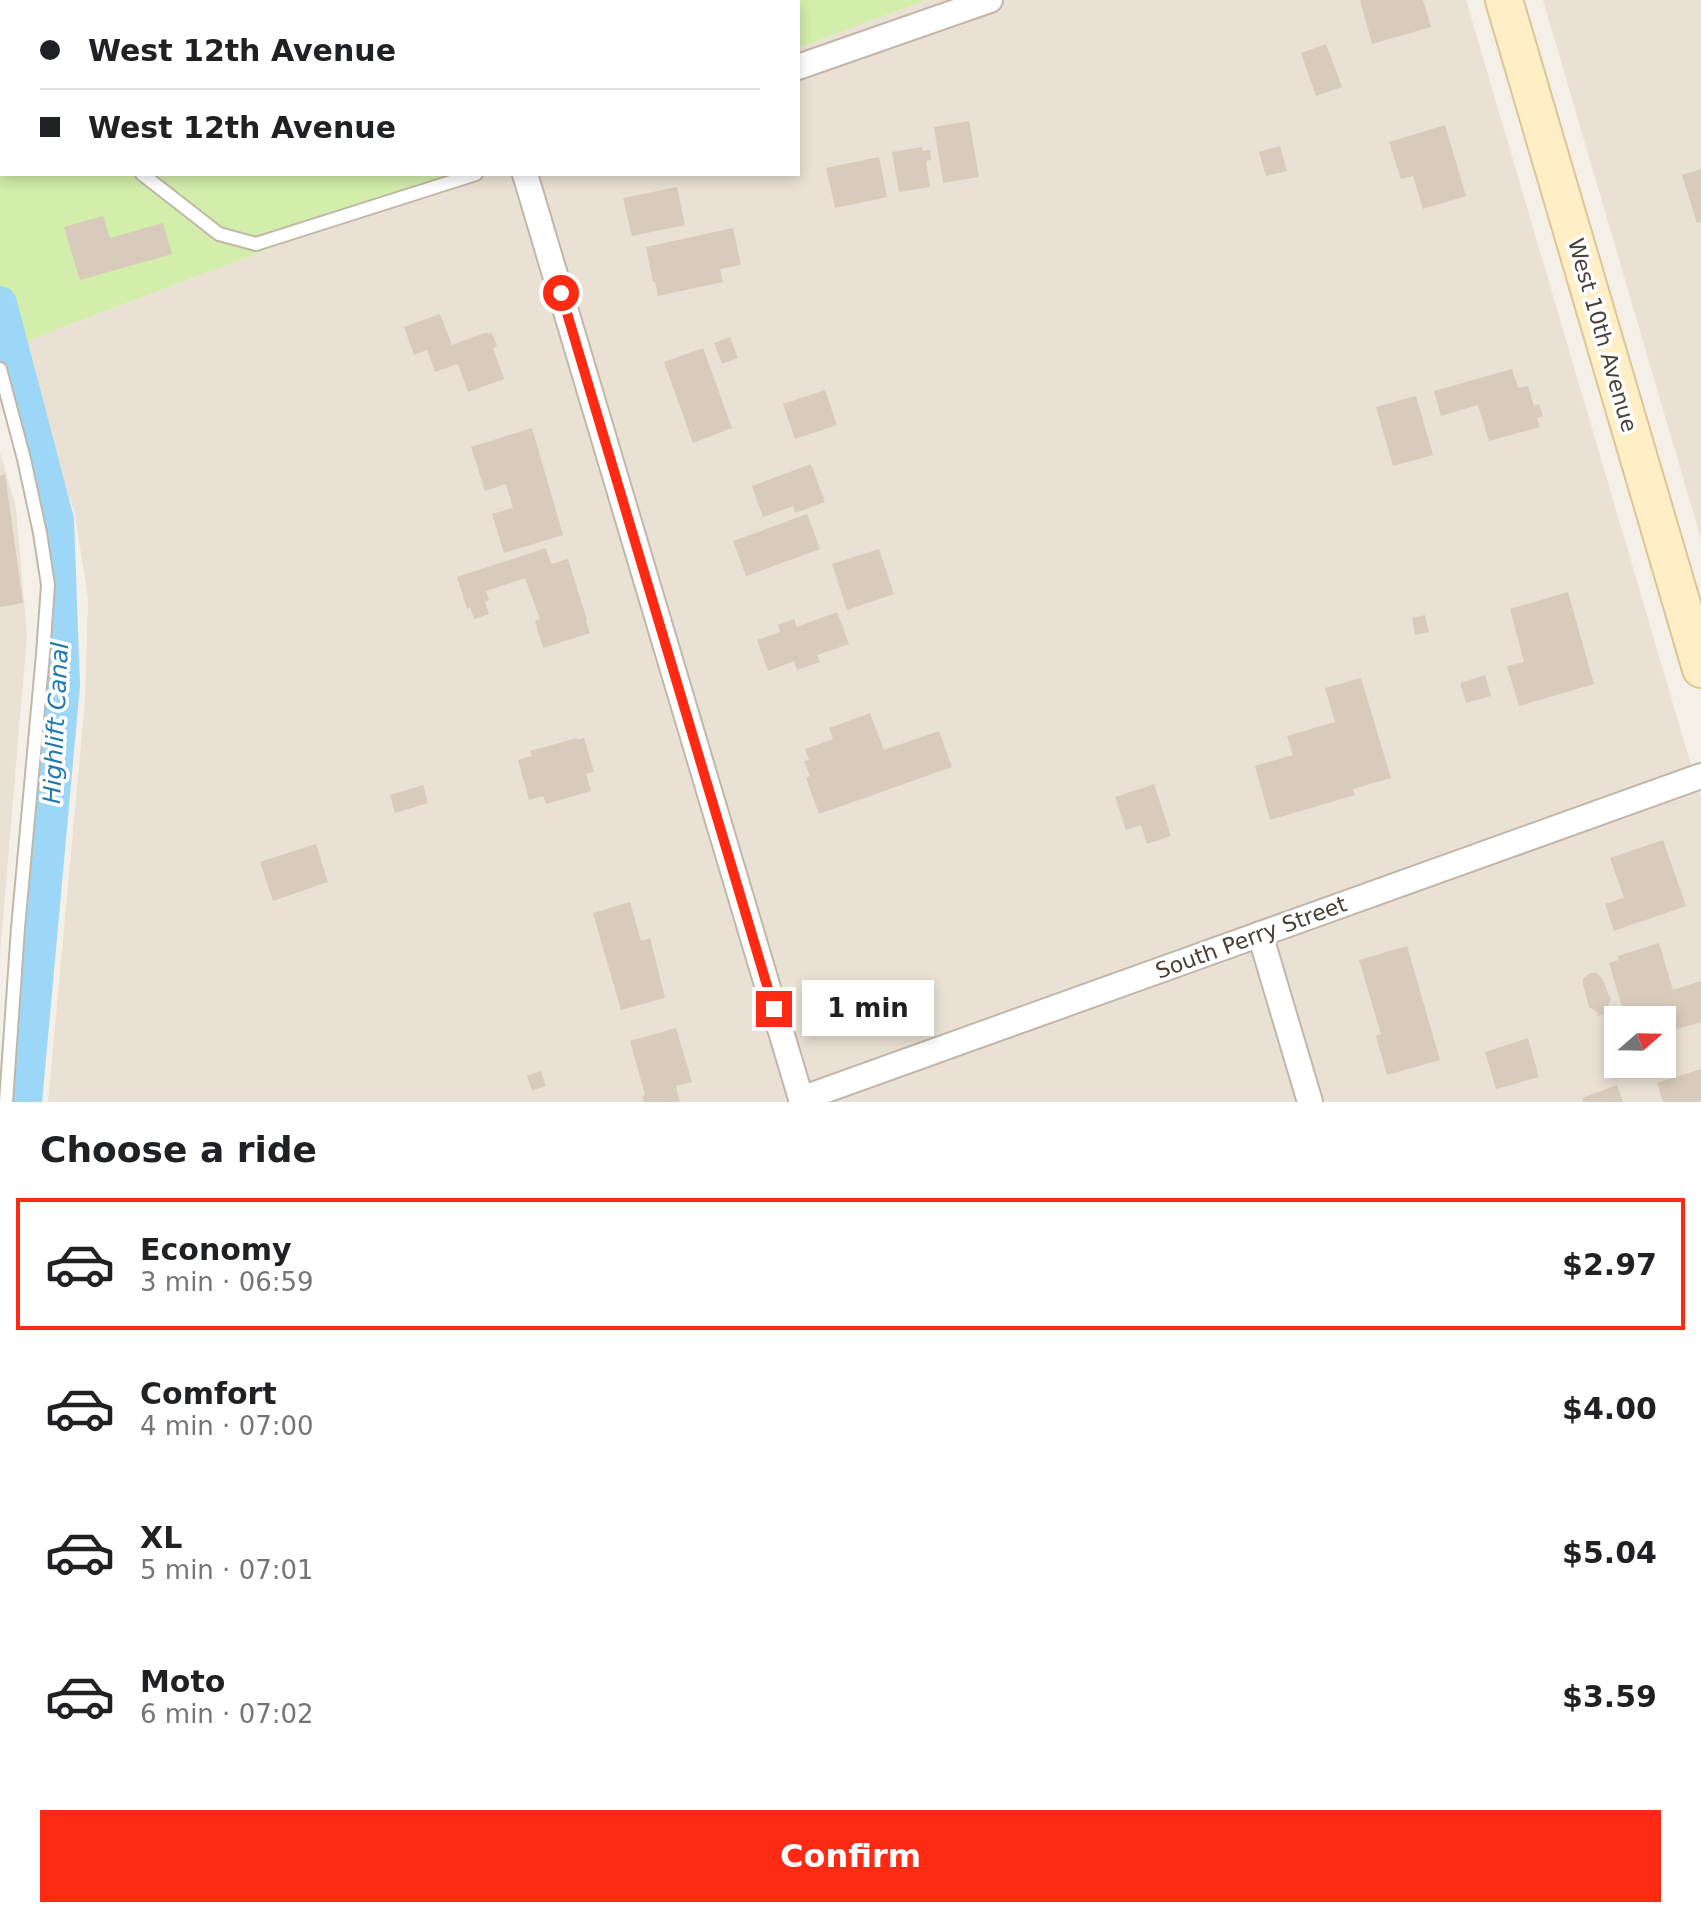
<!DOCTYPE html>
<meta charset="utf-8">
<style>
body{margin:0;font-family:"DejaVu Sans",sans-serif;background:#f6f6f6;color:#202124;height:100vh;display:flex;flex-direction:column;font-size:30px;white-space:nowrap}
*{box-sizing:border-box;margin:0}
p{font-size:26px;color:#757577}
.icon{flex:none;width:44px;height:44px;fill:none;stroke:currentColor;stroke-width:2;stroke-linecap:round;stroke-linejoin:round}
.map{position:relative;height:1102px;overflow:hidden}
.drawer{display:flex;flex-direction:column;background:#fff;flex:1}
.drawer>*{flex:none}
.banner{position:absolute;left:0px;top:0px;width:800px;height:176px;box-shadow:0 4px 12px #0003;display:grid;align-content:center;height:176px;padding:0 40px;background:#fff}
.needle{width:52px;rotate:70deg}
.fabs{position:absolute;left:1604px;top:1006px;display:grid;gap:16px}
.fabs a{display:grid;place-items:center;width:72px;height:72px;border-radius:0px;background:#fff;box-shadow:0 4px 12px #0003;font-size:40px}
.end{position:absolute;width:36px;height:36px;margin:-18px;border:10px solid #ff2a13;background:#fff;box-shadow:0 0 0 4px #fff}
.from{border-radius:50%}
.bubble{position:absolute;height:56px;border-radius:0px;background:#fff;box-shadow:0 4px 12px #0003;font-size:26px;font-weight:800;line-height:56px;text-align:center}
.banner b{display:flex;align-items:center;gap:28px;height:76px;font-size:30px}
.banner b+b{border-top:2px solid #e0e0e0}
.banner i{width:20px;height:20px;background:#202124}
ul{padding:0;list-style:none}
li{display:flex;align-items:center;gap:24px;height:132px;margin:0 16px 12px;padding:0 24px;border:4px solid transparent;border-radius:0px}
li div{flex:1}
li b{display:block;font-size:30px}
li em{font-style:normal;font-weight:800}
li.selected{border-color:#ff2a13}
li>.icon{width:72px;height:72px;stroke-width:1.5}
h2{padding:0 40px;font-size:36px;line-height:96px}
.button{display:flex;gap:16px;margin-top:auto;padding:16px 40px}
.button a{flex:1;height:92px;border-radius:0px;background:#ff2a13;color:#fff;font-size:32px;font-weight:800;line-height:92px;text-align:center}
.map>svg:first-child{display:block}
.residential{fill:#e9e1d4;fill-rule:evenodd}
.green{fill:#d3edab}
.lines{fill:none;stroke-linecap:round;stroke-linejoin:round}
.canal{stroke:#9dd7f7;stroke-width:34}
.building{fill:#d8cbbb}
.service-casing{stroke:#c1b7a8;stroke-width:16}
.minor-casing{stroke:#c1b7a8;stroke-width:28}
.secondary-casing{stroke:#dcc594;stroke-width:40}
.service{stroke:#fff;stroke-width:12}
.minor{stroke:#fff;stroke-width:24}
.secondary{stroke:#ffeec6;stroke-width:36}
.route{stroke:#ff2a13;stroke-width:10}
.labels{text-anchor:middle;stroke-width:7;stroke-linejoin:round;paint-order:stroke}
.street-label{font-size:22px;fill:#494035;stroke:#fff}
.water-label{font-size:24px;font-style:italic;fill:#217aae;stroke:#fff}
</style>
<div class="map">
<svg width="1701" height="1102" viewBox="0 0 1701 1102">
<rect width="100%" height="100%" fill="#f5f0e7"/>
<g class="residential">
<path d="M926,0H1466L1701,799V1102H48L85,701L88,598L74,510L13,346L467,174H798V48ZM1618,1020H1662V1064H1618Z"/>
<path d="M1543,0H1701V539Z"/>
<path d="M0,452L16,508L27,636L0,954Z"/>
</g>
<path class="green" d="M0,0H926L798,48V2H2V174H467L13,346L0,289Z"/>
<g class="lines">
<path class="canal" d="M0,303L57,520L63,685L25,1102"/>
</g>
<g class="building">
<path d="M1360,0H1423L1431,27L1372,44Z"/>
<path d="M1326,44L1342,87L1316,96L1301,53Z"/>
<path d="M969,121L979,177L943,183L934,127Z"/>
<path d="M1445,125L1466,196L1423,209L1413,176L1401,179L1389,142Z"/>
<path d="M1280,146L1287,171L1266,176L1259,152Z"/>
<path d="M922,147L923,151L930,150L931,160L926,161L930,187L899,192L892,152Z"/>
<path d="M879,157L887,197L835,208L826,168Z"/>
<path d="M1701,169V222L1697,223L1682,175Z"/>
<path d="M677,187L685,225L632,236L623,198Z"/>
<path d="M103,216L110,238L163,223L172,254L80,280L64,227Z"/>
<path d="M733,228L741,265L720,269L723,282L658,296L655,282H653L646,247Z"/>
<path d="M440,314L452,345L487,332L488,334L492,333L497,346L493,348L504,379L468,392L458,364L435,372L427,350L414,355L404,327Z"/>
<path d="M730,337L738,358L722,364L714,343Z"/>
<path d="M703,348L732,428L693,443L664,362Z"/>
<path d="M1512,369L1518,388L1528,386L1534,406L1539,404L1543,416L1537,418L1540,427L1489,441L1478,405L1441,416L1434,391Z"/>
<path d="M825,390L837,425L795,439L783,404Z"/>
<path d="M1416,396L1433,455L1393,466L1376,407Z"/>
<path d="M532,428L563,535L504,553L492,514L513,508L506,484L485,491L471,447Z"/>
<path d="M811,464L825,502L795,513L793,506L763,517L752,486Z"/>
<path d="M5,474L23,603L0,607V476Z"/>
<path d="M807,514L820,549L746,576L733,541Z"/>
<path d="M546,548L551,564L568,559L587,620L586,621L590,633L543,648L535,621L540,619L525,578L486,591L489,600L485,602L489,614L474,619L470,607L467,609L457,577Z"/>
<path d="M879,549L894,594L847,610L832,564Z"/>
<path d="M1568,592L1594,684L1519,706L1507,666L1524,662L1510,609Z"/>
<path d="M837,612L849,644L817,655L820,662L797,670L794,661L768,671L757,640L780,632L778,625L794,619L797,627Z"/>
<path d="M1425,615L1429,632L1415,635L1412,618Z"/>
<path d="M1485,675L1491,696L1466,703L1460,683Z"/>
<path d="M1361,678L1391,778L1353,789L1355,795L1270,820L1255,766L1293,755L1287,736L1335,722L1325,688Z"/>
<path d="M870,713L884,750L939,731L952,767L819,814L806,778L810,776L804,761L809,760L805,749L833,739L829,728Z"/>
<path d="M577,738V740L584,738L594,772L586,774L591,791L546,804L543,796L529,800L518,760L532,756L530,751Z"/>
<path d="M1154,784L1171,836L1147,844L1141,825L1126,830L1115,797Z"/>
<path d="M423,785L428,803L395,813L390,795Z"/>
<path d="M1663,840L1686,906L1614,931L1605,904L1624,898L1610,858Z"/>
<path d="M316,844L328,882L273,901L260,862Z"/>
<path d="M630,902L641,941L650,938L665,998L621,1010L593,913Z"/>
<path d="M1659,943L1673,990L1701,981V1022L1662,1034V1020H1638L1636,1013L1625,1017L1609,963L1619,960L1618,956Z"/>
<path d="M1407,946L1440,1060L1387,1075L1376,1036L1381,1034L1359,960Z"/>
<path d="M1590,973H1597L1602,978L1611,1000L1608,1005V1013L1598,1016L1597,1012L1589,1007L1583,984V979Z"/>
<path d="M676,1028L692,1082L676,1086L680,1102H644L642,1096L645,1095L630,1041Z"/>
<path d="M1528,1038L1539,1077L1496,1089L1485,1052Z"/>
<path d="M1701,1069V1102H1663L1657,1083Z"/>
<path d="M541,1071L546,1086L532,1091L527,1076Z"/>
<path d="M1617,1085L1623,1102H1583L1582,1098Z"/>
</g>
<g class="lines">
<g class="service-casing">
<g id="service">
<path d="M116,2L118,0"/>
<path d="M142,174L219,234L256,244L476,174"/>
<path d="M0,369L24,459L40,533L48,585L43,654L18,928L6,1102"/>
</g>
</g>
<g class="minor-casing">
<g id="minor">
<path d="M798,67L990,0"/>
<path d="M525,174L802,1102"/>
<path d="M1260,934L1310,1102"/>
<path d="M801,1099L1701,776"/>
</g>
</g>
<g class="secondary-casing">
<path id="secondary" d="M1504,0L1701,669"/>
</g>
<use href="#service" class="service"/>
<use href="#minor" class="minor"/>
<use href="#secondary" class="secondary"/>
</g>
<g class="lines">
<path class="route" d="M561,293L774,1009"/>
</g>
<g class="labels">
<g class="street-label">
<text transform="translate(1603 335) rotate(74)" y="8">West 10th Avenue</text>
<text transform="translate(1251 937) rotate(-20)" y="8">South Perry Street</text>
</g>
<g class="water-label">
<text transform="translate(56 723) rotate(-87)" y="8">Highlift Canal</text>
</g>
</g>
</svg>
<div class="fabs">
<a><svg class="needle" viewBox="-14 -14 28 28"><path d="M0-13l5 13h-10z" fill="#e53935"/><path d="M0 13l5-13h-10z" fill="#757577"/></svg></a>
</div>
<i class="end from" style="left:561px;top:293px"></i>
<i class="end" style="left:774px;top:1009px"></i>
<div class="bubble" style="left:802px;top:980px;width:132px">1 min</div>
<div class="banner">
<b><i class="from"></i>West 12th Avenue</b>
<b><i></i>West 12th Avenue</b>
</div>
</div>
<section class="drawer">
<h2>Choose a ride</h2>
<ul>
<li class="selected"><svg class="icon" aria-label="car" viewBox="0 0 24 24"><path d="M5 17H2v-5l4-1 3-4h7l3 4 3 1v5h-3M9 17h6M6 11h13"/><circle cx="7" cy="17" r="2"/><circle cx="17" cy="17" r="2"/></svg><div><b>Economy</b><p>3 min · 06:59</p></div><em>$2.97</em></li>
<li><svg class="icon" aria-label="car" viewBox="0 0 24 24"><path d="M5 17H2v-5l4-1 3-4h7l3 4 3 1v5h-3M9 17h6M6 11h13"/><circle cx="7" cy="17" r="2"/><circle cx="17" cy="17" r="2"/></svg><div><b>Comfort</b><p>4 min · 07:00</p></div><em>$4.00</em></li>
<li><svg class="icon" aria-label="car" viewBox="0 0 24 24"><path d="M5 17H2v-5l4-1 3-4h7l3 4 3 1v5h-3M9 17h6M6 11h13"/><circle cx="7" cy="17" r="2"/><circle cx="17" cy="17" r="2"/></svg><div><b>XL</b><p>5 min · 07:01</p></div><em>$5.04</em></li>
<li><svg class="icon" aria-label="car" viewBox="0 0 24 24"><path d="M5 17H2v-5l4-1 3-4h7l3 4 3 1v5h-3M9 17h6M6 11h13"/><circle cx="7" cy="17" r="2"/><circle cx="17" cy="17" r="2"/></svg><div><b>Moto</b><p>6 min · 07:02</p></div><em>$3.59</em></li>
</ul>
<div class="button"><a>Confirm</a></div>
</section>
